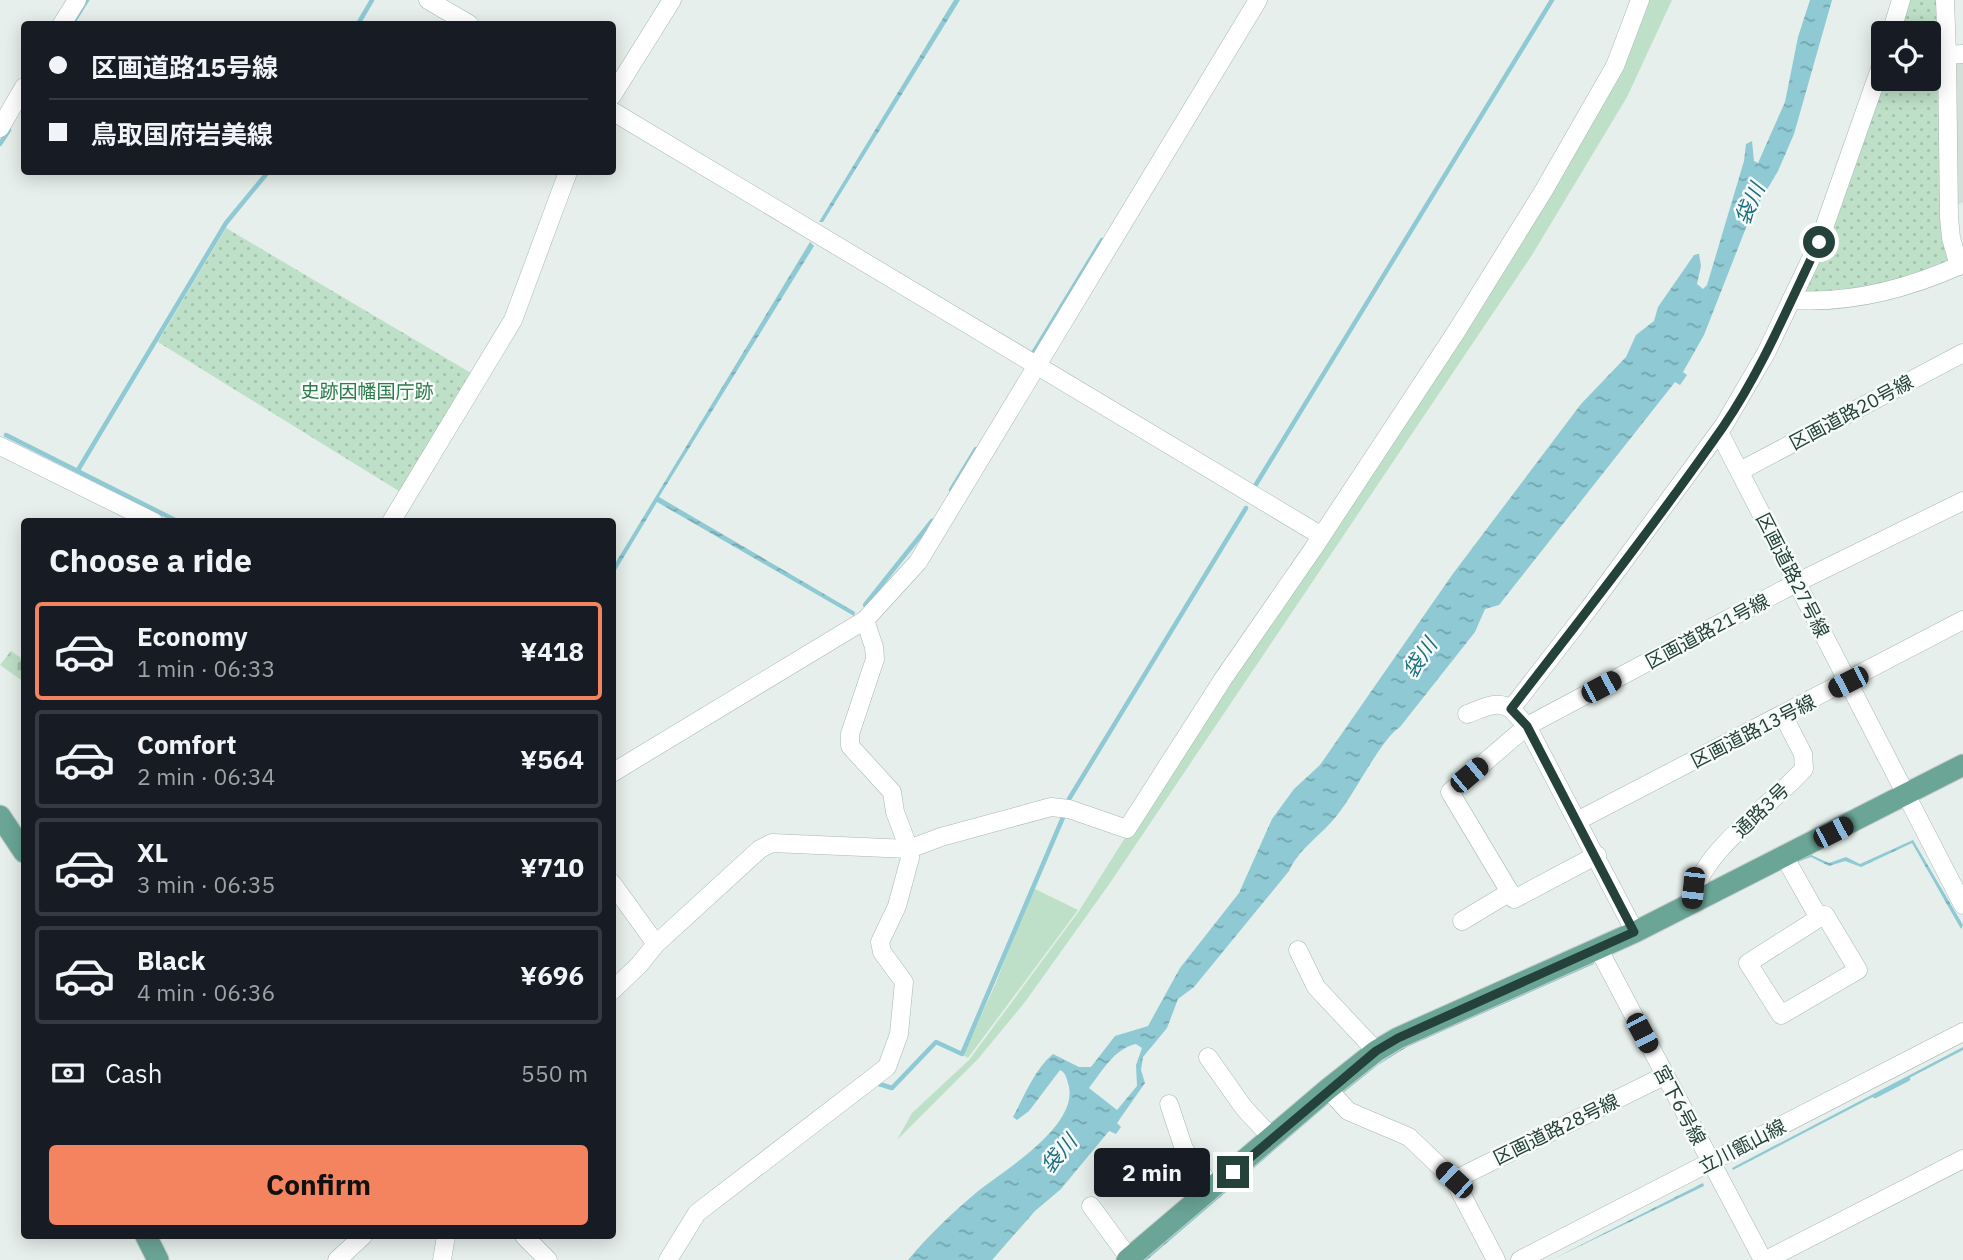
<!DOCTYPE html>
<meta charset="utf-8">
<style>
body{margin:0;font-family:"IBM Plex Sans","Noto Sans JP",sans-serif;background:#20242c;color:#f1f3f6;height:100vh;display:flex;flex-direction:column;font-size:26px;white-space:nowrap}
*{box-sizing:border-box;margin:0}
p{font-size:23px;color:#9ea1a6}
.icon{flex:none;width:38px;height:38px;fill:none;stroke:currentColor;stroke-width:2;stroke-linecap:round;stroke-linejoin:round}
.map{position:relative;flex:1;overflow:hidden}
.drawer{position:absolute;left:21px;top:518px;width:595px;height:721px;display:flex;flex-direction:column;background:#171b24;border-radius:7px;box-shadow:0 4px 18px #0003}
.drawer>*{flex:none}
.top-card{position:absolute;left:21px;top:21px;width:595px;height:154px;border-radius:7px;box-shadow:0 4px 18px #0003;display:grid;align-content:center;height:154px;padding:0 28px;background:#171b24}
.tools{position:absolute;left:1871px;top:21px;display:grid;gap:14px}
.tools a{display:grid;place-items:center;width:70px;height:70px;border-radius:7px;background:#171b24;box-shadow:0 4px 18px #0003;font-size:35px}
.end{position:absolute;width:32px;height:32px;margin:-16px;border:9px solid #24423a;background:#fff;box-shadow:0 0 0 4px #fff}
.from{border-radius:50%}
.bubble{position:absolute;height:49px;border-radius:7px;background:#171b24;box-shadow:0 4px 18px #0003;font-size:23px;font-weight:700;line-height:49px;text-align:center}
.car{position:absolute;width:21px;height:42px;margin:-21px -10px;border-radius:9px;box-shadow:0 0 5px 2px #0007;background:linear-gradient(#222 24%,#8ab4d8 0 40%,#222 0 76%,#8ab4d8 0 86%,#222 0)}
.top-card b{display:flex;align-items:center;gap:24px;height:66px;font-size:26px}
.top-card b+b{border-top:2px solid #363941}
.top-card i{width:18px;height:18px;background:#f1f3f6}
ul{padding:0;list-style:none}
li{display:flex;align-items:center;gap:21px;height:98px;margin:0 14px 10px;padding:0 14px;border:4px solid #363941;border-radius:7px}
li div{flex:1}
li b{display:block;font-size:26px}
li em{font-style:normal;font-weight:700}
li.active{border-color:#f4845f}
li>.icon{width:63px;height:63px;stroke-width:1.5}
h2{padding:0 28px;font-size:32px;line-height:84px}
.pay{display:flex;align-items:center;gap:18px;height:77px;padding:0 28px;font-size:26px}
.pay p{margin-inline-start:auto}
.primary-button{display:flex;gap:14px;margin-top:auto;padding:14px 28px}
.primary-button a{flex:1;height:80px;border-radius:7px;background:#f4845f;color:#111;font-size:28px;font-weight:700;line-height:80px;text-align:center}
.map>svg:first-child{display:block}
.built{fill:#d4dfda}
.grass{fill:#bfe0c8}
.cemetery{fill:url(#cemetery-stones)}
.park{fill:url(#park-dots)}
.water{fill:url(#water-ripples);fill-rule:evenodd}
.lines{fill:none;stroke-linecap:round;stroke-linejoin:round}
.stream{stroke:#8ec9d4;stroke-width:4.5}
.minor-casing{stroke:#a8b8b2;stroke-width:19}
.major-casing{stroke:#c2cac8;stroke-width:23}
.minor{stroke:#fff;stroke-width:18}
.major{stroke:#6aa596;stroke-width:21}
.route{stroke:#24423a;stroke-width:9}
.labels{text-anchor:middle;stroke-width:5;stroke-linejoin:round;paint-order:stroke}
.park-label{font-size:19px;fill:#2d7a4b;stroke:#f7fbf9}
.street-label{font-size:19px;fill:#24423a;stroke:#f7fbf9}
.water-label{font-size:21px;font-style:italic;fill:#1c6f80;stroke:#f7fbf9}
</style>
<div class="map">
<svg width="1963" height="1260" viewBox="0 0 1963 1260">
<defs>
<pattern id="cemetery-stones" width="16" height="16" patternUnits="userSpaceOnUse" patternTransform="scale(1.75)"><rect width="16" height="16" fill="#bfe0c8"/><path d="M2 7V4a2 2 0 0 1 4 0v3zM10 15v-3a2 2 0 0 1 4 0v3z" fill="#a4c1ad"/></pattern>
<pattern id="park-dots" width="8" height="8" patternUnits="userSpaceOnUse" patternTransform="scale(1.75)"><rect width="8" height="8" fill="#bfe0c8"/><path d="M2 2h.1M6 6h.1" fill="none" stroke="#a4c1ad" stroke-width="1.8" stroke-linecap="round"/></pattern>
<pattern id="water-ripples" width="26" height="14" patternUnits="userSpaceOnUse" patternTransform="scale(1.75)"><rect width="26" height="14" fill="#8ec9d4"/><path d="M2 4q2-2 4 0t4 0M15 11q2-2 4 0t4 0" fill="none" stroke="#74a5ad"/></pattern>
</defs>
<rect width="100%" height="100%" fill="#e6efeb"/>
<path class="built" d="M1963,60V202L1954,207L1950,61Z"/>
<g class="grass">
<path d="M1645,0H1672L1627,97L1532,255L1110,883L1025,1002L978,1059L897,1140L912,1113L969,1060L1079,911L1187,739L1387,448Z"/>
<path d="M1033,888L1078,910L968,1058L963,1055L995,985Z"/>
</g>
<path class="cemetery" d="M11,651L24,660V682L0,665Z"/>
<g class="park">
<path d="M1907,0H1939L1954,263L1889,288L1807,293L1802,288L1883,79H1928V33H1897Z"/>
<path d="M226,228L471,373L402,493L158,342Z"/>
</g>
<g class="water">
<path d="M954,0H960L823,222H819Z"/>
<path d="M1810,0H1832L1794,134L1778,171L1749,220L1704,335L1683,372L1687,375L1680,385L1675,382L1499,605L1485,609L1475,632L1400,727C1381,739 1355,793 1338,814C1322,835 1300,847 1289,871L1194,987L1178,999L1167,1028L1143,1057L1141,1070L1145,1083L1117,1123L1121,1127L1116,1134L1109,1131L1061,1189L1035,1211L992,1260H908C928,1236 953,1212 977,1192C1003,1171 1077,1127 1069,1087C1067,1079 1066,1073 1060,1070L1029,1111L1017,1120L1013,1117C1025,1095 1034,1070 1053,1054L1079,1067H1091L1115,1036L1148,1026L1180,968L1239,893L1272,819L1294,789L1320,765L1452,575L1581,404L1626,357L1636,335L1654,321L1658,307L1694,255L1699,254L1701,266L1697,284L1703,289L1707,285L1744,161L1746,144L1752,141L1754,161L1758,163L1785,102L1798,37ZM1136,1044L1142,1048L1136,1065L1137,1086L1117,1110L1089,1088C1103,1070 1114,1049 1136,1044Z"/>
<path d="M810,242L814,246L659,497L855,612L854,616L657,502L613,575V567Z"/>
<path d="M1913,840L1963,925L1961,929L1912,843L1861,867L1845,861L1829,866L1811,857L1795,863L1793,861L1809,854L1829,863L1846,857L1860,864Z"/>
<path d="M1592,962L1594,964L1407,1047L1378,1065L1338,1097L1336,1095L1402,1047Z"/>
<path d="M1963,1047V1050L1733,1170L1732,1168Z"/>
<path d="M1334,1099L1147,1260H1142Z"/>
<path d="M1703,1183L1704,1186L1551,1260Z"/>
</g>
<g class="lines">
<g class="stream">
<path d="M72,24L87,0"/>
<path d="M358,24L372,0"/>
<path d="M0,144L9,130"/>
<path d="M1032,355L1102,240"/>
<path d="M6,435L179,522"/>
<path d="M78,470L226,223L268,172"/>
<path d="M1255,486L1552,0"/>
<path d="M951,490L976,449"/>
<path d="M865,605L932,521"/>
<path d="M1069,799L1246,508"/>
<path d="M876,1083L892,1088L936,1042L962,1054L1064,815"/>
<path d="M1875,1096L1908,1079"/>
</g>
<g class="minor-casing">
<g id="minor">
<path d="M428,0L469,24"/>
<path d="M1945,0L1947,55L1963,54"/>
<path d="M62,24L77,0"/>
<path d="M1891,33L1901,0"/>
<path d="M1947,55L1949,217L1951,238L1959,266"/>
<path d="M612,96L672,0"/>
<path d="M612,111L1320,535"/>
<path d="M0,128L24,87"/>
<path d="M1791,300C1852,304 1908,289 1963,264"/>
<path d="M1719,432L1963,905"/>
<path d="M0,446L154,522"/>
<path d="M1740,471L1963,353"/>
<path d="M391,522L513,320L568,172"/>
<path d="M1467,714C1482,709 1497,699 1511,709"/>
<path d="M612,773L865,620L918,562L1258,0"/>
<path d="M1579,820L1963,620"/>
<path d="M1597,855L1514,899L1450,792L1527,726L1796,583L1963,501"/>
<path d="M1784,856L1819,918L1825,915L1858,970L1781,1015L1748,963L1819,918"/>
<path d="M612,883L656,944"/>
<path d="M1692,903C1697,853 1772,805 1804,769L1803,754L1783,715"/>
<path d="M1462,921L1510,892"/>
<path d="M1635,932L1527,726L1511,709L1590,607L1724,425L1766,353L1819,242L1883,60"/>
<path d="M1598,948L1763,1260"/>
<path d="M1298,950L1316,987L1376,1051"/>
<path d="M612,991L639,965L656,944L760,849L772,843L909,849L941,837L1051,807L1069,809L1127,829L1223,679L1313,549L1456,332L1544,190L1615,66L1640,0"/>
<path d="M1208,1057L1244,1108L1272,1138"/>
<path d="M1328,1089L1348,1111L1409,1137L1454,1180"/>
<path d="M1169,1104L1184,1149L1213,1189"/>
<path d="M1091,1206L1129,1258"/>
<path d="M524,1236L548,1260"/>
<path d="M337,1260L363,1236"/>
<path d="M442,1260L446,1236"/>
<path d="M668,1260L697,1213L887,1067L899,1034L904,982L882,952L880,942L897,906L910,858L909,849L895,812L892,792L850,746V734L875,659L874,647L865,620"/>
<path d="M1496,1260L1454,1180L1664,1076"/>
<path d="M1520,1260L1963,1032"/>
<path d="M1766,1260L1963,1159"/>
</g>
</g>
<g class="major-casing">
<g id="major">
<path d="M0,816L24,852"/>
<path d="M146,1236L158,1260"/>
<path d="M1127,1260L1328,1089L1376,1051L1398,1038L1635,932L1963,765"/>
</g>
</g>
<use href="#minor" class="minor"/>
<use href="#major" class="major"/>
</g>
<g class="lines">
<path class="route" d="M1233,1172L1376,1051L1398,1038L1634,932L1527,726L1511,709C1583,616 1656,523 1723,427C1762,370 1789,304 1819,242"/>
</g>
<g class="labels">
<g class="park-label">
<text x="367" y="398">史跡因幡国庁跡</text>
</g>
<g class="street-label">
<text transform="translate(1851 412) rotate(-28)" y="7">区画道路20号線</text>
<text transform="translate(1793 575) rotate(63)" y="7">区画道路27号線</text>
<text transform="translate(1707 631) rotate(-28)" y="7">区画道路21号線</text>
<text transform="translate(1753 731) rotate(-27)" y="7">区画道路13号線</text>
<text transform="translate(1761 810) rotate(-44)" y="7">通路3号</text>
<text transform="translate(1680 1105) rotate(62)" y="7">宮下6号線</text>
<text transform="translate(1556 1129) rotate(-26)" y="7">区画道路28号線</text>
<text transform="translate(1742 1146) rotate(-27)" y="7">立川甑山線</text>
</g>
<g class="water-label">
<text transform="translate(1750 204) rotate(-66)" y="7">袋川</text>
<text transform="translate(1420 658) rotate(-55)" y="7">袋川</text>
<text transform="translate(1059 1154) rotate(-49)" y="7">袋川</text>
</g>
</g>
</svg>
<div class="tools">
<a><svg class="icon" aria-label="locate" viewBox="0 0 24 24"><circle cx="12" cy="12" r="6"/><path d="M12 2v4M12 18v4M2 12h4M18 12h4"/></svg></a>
</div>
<i class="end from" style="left:1819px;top:242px"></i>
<i class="end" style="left:1233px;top:1172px"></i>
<div class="bubble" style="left:1094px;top:1148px;width:116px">2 min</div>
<i class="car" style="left:1848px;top:682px;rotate:243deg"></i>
<i class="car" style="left:1601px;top:687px;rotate:62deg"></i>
<i class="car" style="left:1469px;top:775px;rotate:50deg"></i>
<i class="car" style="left:1833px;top:832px;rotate:63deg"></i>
<i class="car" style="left:1693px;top:888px;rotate:186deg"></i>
<i class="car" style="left:1642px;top:1033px;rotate:152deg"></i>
<i class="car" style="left:1454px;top:1180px;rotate:313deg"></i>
<div class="top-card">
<b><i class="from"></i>区画道路15号線</b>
<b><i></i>鳥取国府岩美線</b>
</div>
<section class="drawer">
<h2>Choose a ride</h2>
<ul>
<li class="active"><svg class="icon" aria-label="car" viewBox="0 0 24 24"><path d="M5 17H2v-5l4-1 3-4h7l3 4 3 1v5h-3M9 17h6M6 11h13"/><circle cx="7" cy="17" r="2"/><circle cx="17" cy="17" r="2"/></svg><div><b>Economy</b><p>1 min · 06:33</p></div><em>¥418</em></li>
<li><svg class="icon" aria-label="car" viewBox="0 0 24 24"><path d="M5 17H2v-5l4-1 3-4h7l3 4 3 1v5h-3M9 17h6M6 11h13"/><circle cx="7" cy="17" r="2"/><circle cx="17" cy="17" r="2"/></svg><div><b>Comfort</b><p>2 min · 06:34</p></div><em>¥564</em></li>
<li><svg class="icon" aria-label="car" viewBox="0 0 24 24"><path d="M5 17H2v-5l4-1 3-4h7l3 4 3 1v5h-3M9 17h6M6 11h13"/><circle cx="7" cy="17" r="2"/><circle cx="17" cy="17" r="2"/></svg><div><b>XL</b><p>3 min · 06:35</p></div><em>¥710</em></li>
<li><svg class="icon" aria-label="car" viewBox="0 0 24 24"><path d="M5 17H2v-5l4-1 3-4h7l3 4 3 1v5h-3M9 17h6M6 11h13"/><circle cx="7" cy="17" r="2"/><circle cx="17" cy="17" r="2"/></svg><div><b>Black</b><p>4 min · 06:36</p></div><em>¥696</em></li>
</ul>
<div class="pay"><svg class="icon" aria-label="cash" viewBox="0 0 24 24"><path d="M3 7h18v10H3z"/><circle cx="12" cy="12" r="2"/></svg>Cash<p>550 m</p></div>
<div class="primary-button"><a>Confirm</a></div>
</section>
</div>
